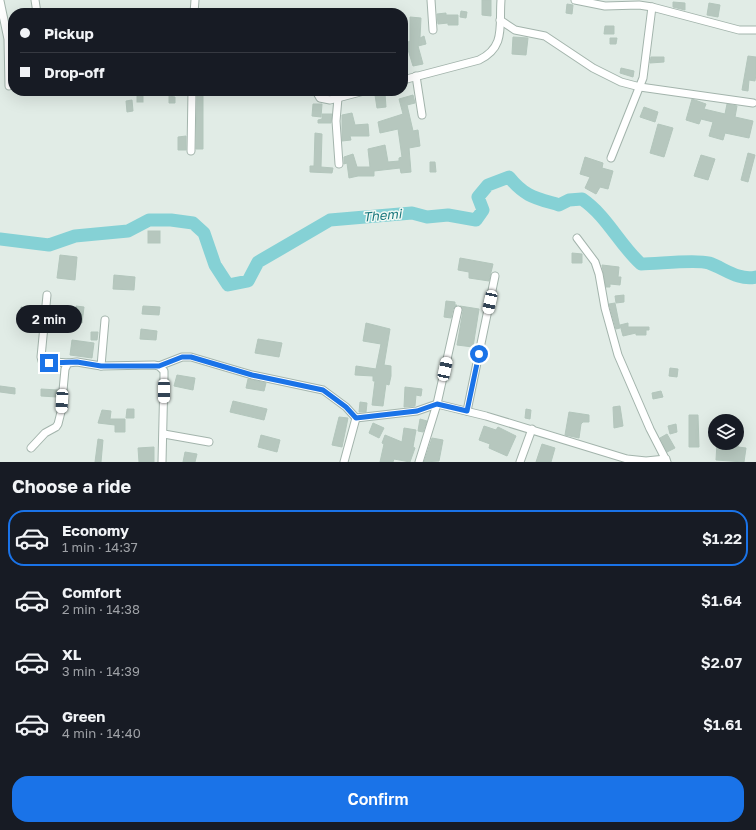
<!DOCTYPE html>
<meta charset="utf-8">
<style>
body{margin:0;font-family:"Golos Text",sans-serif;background:#242831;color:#f1f3f6;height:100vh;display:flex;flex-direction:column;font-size:15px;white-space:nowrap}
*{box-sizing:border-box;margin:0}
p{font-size:13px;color:#9ea1a6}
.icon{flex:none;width:22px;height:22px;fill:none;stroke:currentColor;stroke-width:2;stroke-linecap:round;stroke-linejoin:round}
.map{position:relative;height:462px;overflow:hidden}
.side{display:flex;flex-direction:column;background:#171b24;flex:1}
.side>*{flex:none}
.hud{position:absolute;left:8px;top:8px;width:400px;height:88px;border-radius:16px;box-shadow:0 4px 16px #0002;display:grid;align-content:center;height:88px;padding:0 12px;background:#171b24}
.buttons{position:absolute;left:708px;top:414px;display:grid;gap:8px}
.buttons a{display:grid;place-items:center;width:36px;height:36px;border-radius:50%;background:#171b24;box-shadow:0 4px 16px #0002;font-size:20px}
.end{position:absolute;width:18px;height:18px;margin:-9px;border:5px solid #1a73e8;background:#fff;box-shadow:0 0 0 2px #fff}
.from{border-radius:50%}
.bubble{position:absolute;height:28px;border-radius:14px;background:#171b24;box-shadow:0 4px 16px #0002;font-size:13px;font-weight:600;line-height:28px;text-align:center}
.car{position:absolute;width:12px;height:24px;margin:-12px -6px;border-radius:5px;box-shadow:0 0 3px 1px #0007;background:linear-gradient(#fff 24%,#345 0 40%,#fff 0 76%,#345 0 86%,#fff 0)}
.hud b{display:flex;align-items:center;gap:14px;height:38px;font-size:15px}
.hud b+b{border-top:1px solid #363941}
.hud i{width:10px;height:10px;background:#f1f3f6}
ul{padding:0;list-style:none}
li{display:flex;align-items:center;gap:12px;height:56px;margin:0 8px 6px;padding:0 4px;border:2px solid transparent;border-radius:16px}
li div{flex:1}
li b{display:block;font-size:15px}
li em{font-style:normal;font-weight:600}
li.active{border-color:#1a73e8}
li>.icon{width:36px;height:36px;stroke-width:1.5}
h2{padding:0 12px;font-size:18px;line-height:48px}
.primary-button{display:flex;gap:8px;margin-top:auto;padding:8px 12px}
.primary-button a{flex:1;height:46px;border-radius:16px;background:#1a73e8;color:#fff;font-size:16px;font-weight:600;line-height:46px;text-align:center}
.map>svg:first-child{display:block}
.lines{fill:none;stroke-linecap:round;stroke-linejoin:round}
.river{stroke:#85d1d5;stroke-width:13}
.building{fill:#b6c7be;stroke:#b3c6bc}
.street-casing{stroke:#a3b4ac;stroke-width:9}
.street{stroke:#fff;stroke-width:7}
.route{stroke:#1a73e8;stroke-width:5}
.labels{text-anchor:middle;stroke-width:3;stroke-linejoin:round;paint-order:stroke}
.water-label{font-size:13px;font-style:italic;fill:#17777d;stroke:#f1f9f4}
</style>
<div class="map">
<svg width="756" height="462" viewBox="0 0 756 462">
<rect width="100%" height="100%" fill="#e1ece6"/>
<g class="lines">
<path class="river" d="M0,239L49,245L75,236L128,231L149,220H171L193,223L204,233L215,265L228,285L248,281L258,262L330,220L412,213L427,217L448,215L476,220L483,210L478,197L488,185L509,177C525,197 536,198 559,205L569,200L582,199C607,216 619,244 641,264C658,264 695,259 709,263C724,268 738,281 756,277"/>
</g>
<g class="building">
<path d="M482,0H491V16L482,15Z"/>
<path d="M673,2L685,3V10L673,7Z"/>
<path d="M709,3L720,5L718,17L707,15Z"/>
<path d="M567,4L573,5L572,14L566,13Z"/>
<path d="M461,11L467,12L466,18L460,17Z"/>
<path d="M446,13V15H458V25H448V23L438,24L437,14Z"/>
<path d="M410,17L421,18L420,38L424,36L426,44L418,46L423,64L413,66L406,43L410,41Z"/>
<path d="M605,26H614V34H604Z"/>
<path d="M513,37L528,38L526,55L512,54Z"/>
<path d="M610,38H617L616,44H610Z"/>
<path d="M748,56L756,57V74L755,81L749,80L748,91L742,90Z"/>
<path d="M651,57H664V62L650,63Z"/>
<path d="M621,68L634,71L633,77L620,73Z"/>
<path d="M203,91V149H196L197,92Z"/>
<path d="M385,94L386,107L377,108L375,95Z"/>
<path d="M413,95L415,103L407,105L413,131L418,130L420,146L409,148L411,172L401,173L400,168L374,171V176H358L349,178L347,163L344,164V157L353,154L357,167H370L368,149L385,145L388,162L399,161V158L402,157L398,129L380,133L378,122L403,114L399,99Z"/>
<rect x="137" y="96" width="6" height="6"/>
<path d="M169,96L175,97V103H169Z"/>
<path d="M692,99L706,104L704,109L725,114L727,104L737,106L735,117L753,121L749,138L725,133L723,140L709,136L713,122L701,119L699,124L686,120Z"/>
<path d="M132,100L133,111L127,112L126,101Z"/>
<path d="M313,104H322L321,117L312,116Z"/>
<path d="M644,107L658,112L655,122L640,117Z"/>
<path d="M352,113L355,125L368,124L369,136H350L351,140L342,141V115Z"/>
<path d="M322,114H332L331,123H318V120L322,119Z"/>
<path d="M658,124L673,128L664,157L650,153Z"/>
<path d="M315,133L322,134L321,167L333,168L332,173L310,172V166H314Z"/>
<path d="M186,136V150H178V137Z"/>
<path d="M748,153L755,155L748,182L741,180Z"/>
<path d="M701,155L715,159L708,180L694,176Z"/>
<path d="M585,157L603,163L602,168L613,171L608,189L600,187L596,194L585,188L590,177L580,174Z"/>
<path d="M430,162H435L436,172H430Z"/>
<rect x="148" y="231" width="12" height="12"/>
<path d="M572,253L582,254V263H572Z"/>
<path d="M60,255L77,257L75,280L57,278Z"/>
<path d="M460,258L493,264L489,281L469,278V272L458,270Z"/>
<path d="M602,265L619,267L618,277H621L620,285L610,284V287H606Z"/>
<path d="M114,275L135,277L134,290L113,289Z"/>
<path d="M624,295V302L616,303L615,296Z"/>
<path d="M446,301L455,302V305H457L453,309L451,318L444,317Z"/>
<path d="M615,303L620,328L616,329L609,304Z"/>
<path d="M76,306L84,307L82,323L74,322Z"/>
<path d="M143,306L160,307L159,315L142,314Z"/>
<path d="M460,306L479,309L473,347L457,345L463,311Z"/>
<path d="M21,307L32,309L31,319L20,318Z"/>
<path d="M366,323L390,329L384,365L391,366V376L389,385L386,384L383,406L372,405L375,381H373V376L355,375L356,366L376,369L381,344L363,341Z"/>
<path d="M628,323V327H649V330H646V335H636V333L623,336L620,325Z"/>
<path d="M141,329L157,331L156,340L140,339Z"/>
<path d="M91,332H98L97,340H91Z"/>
<path d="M258,339L282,343L279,357L255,353Z"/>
<path d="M72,340L94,343L92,358L70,355Z"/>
<path d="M670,368L678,369L677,377L669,376Z"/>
<path d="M177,375L195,378L193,390L174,386Z"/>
<path d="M248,379L266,383L264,391L246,388Z"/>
<path d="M0,386L15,388V394L0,392Z"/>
<path d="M405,387L422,389L421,396L416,395L415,406L404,407Z"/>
<path d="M41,389L58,390L57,397L41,396Z"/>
<path d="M661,391L663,397L653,399L652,393Z"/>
<path d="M233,401L267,409L264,420L230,412Z"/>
<path d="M360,402L367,403L366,412H359Z"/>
<path d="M620,406L623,426L614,428L613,407Z"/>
<path d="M127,409H134V418H126Z"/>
<path d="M526,409L531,410L530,419L525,418Z"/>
<path d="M102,410L111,411L110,419H125V432H115V425L98,423Z"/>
<path d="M569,412L589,415V422H583L581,424L579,438L565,435Z"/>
<path d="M689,415H698L699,447H689Z"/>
<path d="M339,417L348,418L342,447L332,445Z"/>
<path d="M420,419L427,421L423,432L418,431Z"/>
<path d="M373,423L384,428L379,438L369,433Z"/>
<path d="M676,424L677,432L670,434L668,426Z"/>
<path d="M484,426L496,430L498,427L516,436L507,456L489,448L490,444L479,440Z"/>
<path d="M404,428L416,430L413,447L415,448L410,462L394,459L393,462H380L384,444L382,443L385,435L402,442Z"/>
<path d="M667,434L675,448L667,452L660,438Z"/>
<path d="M261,435L280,440L277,452L258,447Z"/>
<path d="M432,438L443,440L439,461L424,462Z"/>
<path d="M98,439L103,440L101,462H95Z"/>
<path d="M717,443H738V447L746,448L744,462L716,460Z"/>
<path d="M542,444L555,448L551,462H536Z"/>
<path d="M154,447V462H139L138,448Z"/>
<path d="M185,452L197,454L195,462H183Z"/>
</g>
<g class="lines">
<g class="street-casing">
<g id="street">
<path d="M35,0L37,13"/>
<path d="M431,0L433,30"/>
<path d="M575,0L605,6L639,5L652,7L739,30H756"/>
<path d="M0,1L8,39L9,86"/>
<path d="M194,13L195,0"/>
<path d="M500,20L515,30L545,36L593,68L621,82L640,87L753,103"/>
<path d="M416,76L422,115"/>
<path d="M403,80L479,60C506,47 499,26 501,0"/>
<path d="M316,91L320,98L330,100L364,91"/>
<path d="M338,98L336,121L339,164"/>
<path d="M191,151L192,91"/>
<path d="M611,158L643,78L652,7"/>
<path d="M577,238L595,262L599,274L605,308L618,355L650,429L667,462"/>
<path d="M47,295L41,357L42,361L68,363"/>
<path d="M101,366L105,320"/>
<path d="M159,366L182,357H191L252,375L323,390L346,407L356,418"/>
<path d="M467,411L495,276"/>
<path d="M356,418L417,411L437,404L486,416L627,459L646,461L666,459"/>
<path d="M164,434L209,442"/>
<path d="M31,448L45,433L56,427L58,424L61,412L65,369L68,363L77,362L101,366L154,365L159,366L164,371V376L162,462"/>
<path d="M344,462L356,418"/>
<path d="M419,462L437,404L458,310"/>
<path d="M520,462L532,429"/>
</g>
</g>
<use href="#street" class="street"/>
</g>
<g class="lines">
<path class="route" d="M49,363L77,362L101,366H159L182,357H191L252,375L323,390L346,407L356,418L417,411L437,404L467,411L479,354"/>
</g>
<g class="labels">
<g class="water-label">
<text transform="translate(382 215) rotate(-5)" y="5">Themi</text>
</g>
</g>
</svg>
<div class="buttons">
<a><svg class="icon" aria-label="layers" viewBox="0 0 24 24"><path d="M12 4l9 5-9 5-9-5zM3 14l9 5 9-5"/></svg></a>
</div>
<i class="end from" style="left:479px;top:354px"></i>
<i class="end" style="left:49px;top:363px"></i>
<div class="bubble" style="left:16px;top:305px;width:66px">2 min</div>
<i class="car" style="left:490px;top:302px;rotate:192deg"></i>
<i class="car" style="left:445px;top:369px;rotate:12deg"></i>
<i class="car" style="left:164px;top:391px;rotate:180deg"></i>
<i class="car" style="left:62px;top:401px;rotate:183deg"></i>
<div class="hud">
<b><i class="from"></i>Pickup</b>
<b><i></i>Drop-off</b>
</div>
</div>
<section class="side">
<h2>Choose a ride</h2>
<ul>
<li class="active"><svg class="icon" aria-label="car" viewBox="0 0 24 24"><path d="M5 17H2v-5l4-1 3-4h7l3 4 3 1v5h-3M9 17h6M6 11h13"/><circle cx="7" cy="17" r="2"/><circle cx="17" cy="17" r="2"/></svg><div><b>Economy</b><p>1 min · 14:37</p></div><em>$1.22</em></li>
<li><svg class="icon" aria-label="car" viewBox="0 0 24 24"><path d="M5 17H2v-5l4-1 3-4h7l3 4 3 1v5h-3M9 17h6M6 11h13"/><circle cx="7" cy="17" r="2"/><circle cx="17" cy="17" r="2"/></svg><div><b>Comfort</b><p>2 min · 14:38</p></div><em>$1.64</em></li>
<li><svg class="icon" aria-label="car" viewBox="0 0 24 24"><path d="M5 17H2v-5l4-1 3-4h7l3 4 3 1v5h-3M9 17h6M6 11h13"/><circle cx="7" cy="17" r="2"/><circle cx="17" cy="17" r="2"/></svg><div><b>XL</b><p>3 min · 14:39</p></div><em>$2.07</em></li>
<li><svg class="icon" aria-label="car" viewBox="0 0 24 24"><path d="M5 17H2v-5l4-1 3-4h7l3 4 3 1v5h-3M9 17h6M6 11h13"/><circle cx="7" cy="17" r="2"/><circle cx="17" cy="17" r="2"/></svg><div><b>Green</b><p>4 min · 14:40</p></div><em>$1.61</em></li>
</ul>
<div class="primary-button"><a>Confirm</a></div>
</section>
